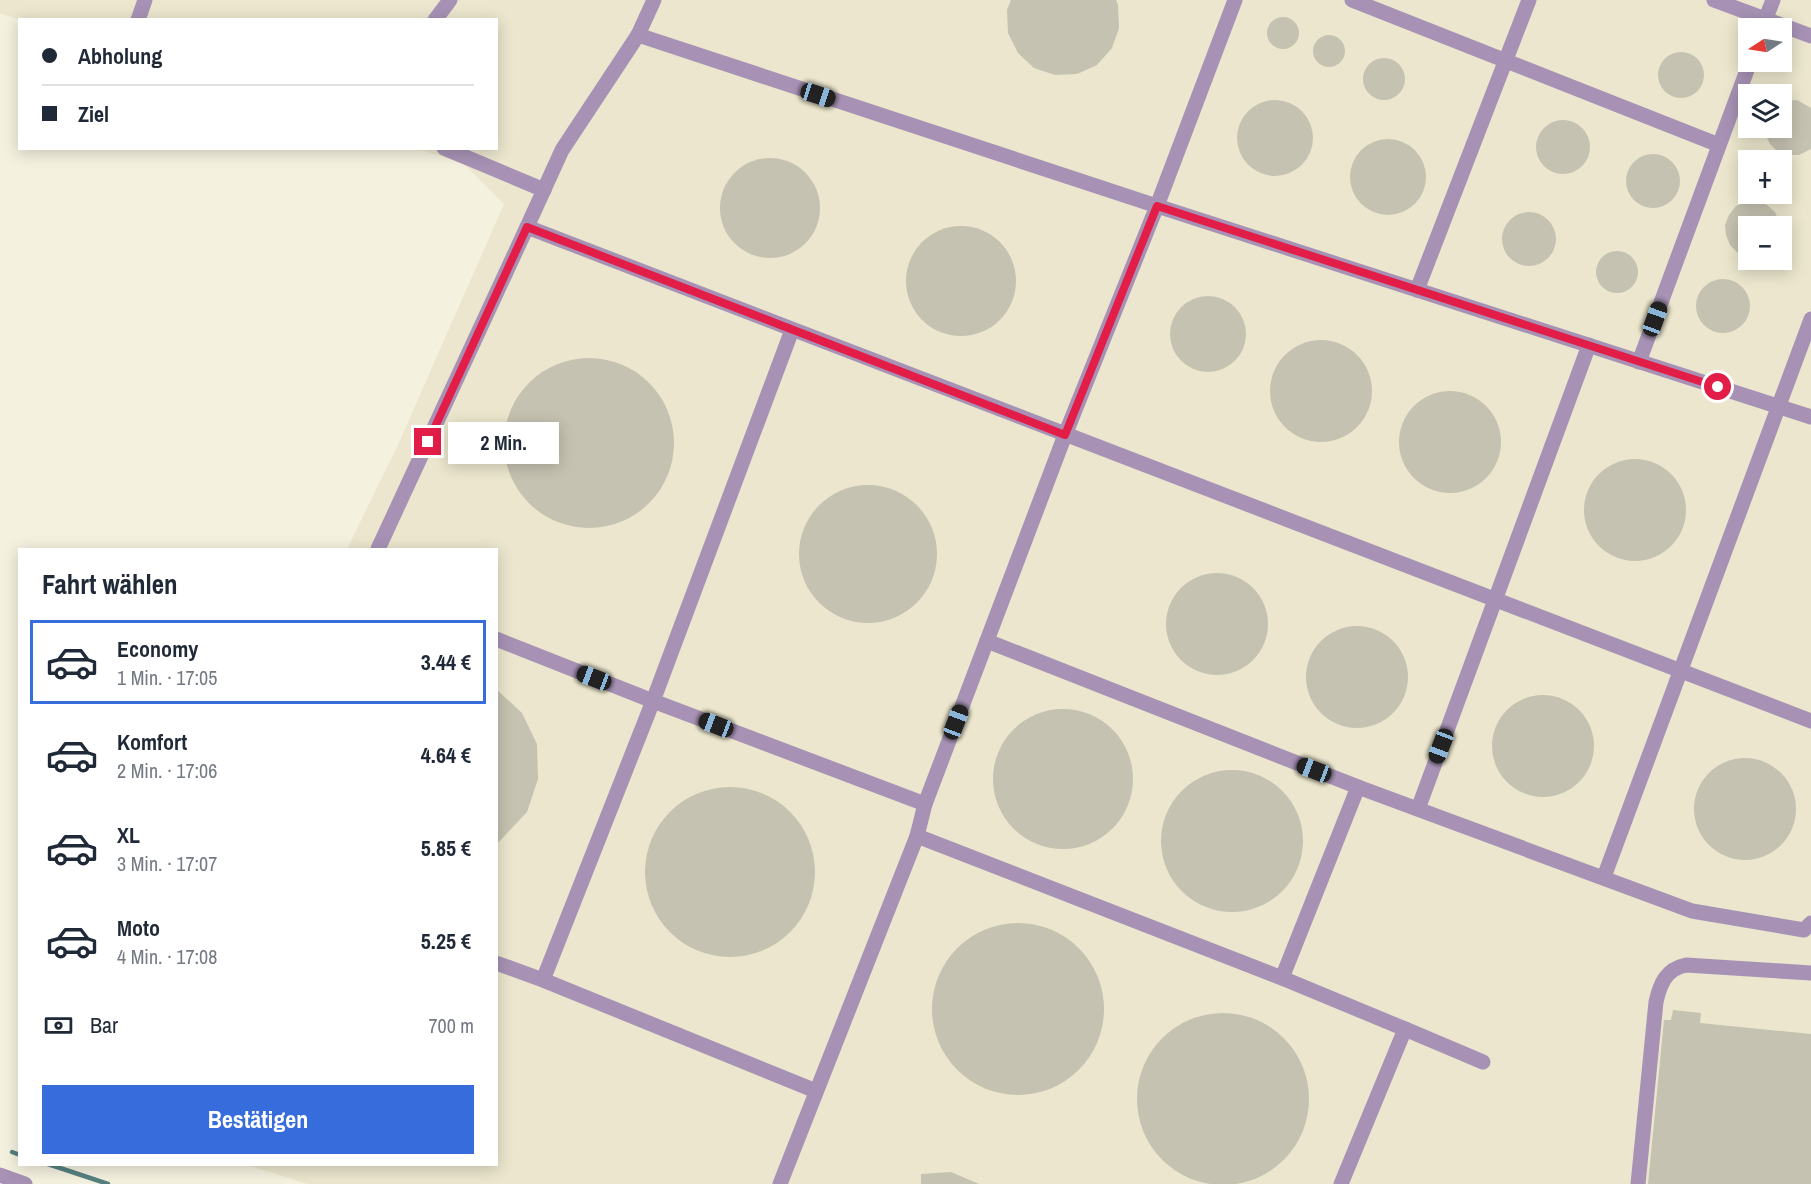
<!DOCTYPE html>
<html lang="de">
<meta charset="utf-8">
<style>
body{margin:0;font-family:"Archivo Narrow",sans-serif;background:#f6f6f7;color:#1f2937;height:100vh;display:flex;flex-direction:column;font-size:22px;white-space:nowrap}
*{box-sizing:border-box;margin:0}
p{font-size:20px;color:#747a83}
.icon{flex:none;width:33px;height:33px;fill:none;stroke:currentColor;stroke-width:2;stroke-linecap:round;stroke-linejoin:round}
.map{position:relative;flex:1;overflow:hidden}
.drawer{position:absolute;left:18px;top:548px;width:480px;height:618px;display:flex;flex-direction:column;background:#fff;border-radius:0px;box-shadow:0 3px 15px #0003}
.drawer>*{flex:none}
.banner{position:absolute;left:18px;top:18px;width:480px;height:132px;border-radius:0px;box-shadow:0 3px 15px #0003;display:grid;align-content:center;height:132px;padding:0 24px;background:#fff}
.needle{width:39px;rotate:258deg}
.controls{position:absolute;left:1738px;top:18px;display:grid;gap:12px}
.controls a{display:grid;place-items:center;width:54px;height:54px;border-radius:0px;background:#fff;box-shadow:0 3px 15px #0003;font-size:30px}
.end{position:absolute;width:27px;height:27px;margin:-14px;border:8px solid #e11d48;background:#fff;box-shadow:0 0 0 3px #fff}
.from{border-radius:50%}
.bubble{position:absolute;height:42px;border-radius:0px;background:#fff;box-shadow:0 3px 15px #0003;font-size:20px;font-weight:700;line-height:42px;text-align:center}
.car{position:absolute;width:18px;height:36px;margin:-18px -9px;border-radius:8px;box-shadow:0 0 4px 2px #0007;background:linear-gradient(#222 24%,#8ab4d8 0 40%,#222 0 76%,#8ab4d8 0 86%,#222 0)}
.banner b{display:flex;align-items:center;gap:21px;height:57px;font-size:22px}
.banner b+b{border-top:2px solid #e0e1e3}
.banner i{width:15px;height:15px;background:#1f2937}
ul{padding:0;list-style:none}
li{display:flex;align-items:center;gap:18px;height:84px;margin:0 12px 9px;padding:0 12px;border:3px solid transparent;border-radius:0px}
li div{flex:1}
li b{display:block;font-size:22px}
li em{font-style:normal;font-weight:700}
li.current{border-color:#376cdc}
li>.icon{width:54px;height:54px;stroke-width:1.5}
h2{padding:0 24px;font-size:27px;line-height:72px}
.pay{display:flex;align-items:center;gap:15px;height:66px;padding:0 24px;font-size:22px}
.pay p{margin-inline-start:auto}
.primary-button{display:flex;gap:12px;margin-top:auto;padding:12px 24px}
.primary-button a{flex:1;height:69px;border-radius:0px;background:#376cdc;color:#fff;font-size:24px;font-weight:700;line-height:69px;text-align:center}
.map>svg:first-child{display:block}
.built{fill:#ebe6cd;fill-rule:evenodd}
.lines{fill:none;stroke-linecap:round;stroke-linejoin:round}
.stream{stroke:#568180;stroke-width:4.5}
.building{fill:#c5c2b1}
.minor{stroke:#a792b5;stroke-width:15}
.route{stroke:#e11d48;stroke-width:8}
</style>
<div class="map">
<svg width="1811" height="1184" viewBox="0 0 1811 1184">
<rect width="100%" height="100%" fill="#f5f1df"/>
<path class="built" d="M0,0H1811V1184H307L245,1164H496V549H347L397,447L504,204L464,164L418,149L496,148V20H19L0,13ZM1749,28H1782V62H1749ZM1749,94H1782V128H1749ZM1749,160H1782V194H1749ZM1749,226H1782V260H1749Z"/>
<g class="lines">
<g class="stream">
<path d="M12,1152L20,1155"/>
<path d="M48,1164L108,1184"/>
</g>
</g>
<g class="building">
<path d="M1011,0H1116L1118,5L1119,28L1112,48L1097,65L1077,74L1055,75L1034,68L1018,53L1008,33L1007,10Z"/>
<circle cx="1283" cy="33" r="16"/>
<circle cx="1329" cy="51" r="16"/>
<circle cx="1681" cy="75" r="23"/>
<circle cx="1384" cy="79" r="21"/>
<circle cx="1275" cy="138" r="38"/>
<path d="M1797,100L1811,108V149L1799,155H1788L1778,152L1770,144L1762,128H1782V101Z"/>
<circle cx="1563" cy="147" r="27"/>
<circle cx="1388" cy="177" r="38"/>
<circle cx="1653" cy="181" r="27"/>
<circle cx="770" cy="208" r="50"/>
<path d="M1757,201L1767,205L1775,212L1781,226H1749V257L1738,253L1730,245L1726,235L1725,225L1729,215L1736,206L1746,202Z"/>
<circle cx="1529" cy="239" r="27"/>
<circle cx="961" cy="281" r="55"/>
<circle cx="1617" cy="272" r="21"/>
<circle cx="1723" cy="306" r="27"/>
<circle cx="1208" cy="334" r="38"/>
<circle cx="1321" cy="391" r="51"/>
<circle cx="589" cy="443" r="85"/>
<circle cx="1450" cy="442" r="51"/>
<circle cx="1635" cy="510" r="51"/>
<circle cx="868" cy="554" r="69"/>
<circle cx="1217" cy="624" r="51"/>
<circle cx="1357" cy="677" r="51"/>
<path d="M496,689L522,713L537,744L538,779L527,812L496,845Z"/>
<circle cx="1543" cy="746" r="51"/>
<circle cx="1063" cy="779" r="70"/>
<circle cx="1745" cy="809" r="51"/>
<circle cx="1232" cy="841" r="71"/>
<circle cx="730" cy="872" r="85"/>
<circle cx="1018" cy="1009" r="86"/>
<path d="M1673,1010L1701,1013L1700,1023L1811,1034V1184H1648L1664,1020H1671Z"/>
<circle cx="1223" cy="1099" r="86"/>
<path d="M951,1172L979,1184H921V1174Z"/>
</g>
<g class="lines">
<g class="minor">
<path d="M1352,0L1719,145"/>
<path d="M1714,0L1811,36"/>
<path d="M138,20L145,0"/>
<path d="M435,20L450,0"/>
<path d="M1762,28L1773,0"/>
<path d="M638,35L654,0"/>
<path d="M444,148L544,190"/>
<path d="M527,227L562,150L638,35L1157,206L1811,417"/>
<path d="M1417,290L1529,0"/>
<path d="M792,330L653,701L543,980L816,1091"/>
<path d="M1639,362L1750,62"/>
<path d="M378,549L527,227L1811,721"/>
<path d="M496,639L653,701L925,804"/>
<path d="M987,641L1358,787L1282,978"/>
<path d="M1358,787L1692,911L1804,930L1811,923"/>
<path d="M1418,809L1589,345"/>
<path d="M917,836L1282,978L1405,1029L1341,1184"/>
<path d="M1604,877L1811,319"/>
<path d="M496,963L543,980"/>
<path d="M1405,1029L1483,1062"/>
<path d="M0,1175L25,1184"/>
<path d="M780,1184L917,836L925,804L1065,435L1157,206L1235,0"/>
<path d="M1638,1184L1656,1002C1660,984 1666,969 1686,965L1811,973"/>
</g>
</g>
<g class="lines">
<path class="route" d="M428,442L527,227L1065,435L1157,206L1718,387"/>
</g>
</svg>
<div class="controls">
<a><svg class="needle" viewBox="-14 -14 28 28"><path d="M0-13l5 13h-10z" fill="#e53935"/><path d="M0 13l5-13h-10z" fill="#747a83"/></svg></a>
<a><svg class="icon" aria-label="layers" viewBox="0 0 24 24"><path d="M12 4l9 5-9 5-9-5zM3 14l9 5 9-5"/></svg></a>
<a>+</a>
<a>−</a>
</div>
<i class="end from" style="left:1718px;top:387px"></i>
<i class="end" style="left:428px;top:442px"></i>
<div class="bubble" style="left:448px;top:422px;width:111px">2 Min.</div>
<i class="car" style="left:818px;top:95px;rotate:108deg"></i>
<i class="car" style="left:1655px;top:319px;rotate:20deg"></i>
<i class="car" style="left:594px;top:678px;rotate:291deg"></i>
<i class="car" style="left:956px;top:722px;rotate:21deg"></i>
<i class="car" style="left:716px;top:725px;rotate:291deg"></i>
<i class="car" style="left:1441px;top:746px;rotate:201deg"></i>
<i class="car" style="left:1314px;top:770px;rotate:291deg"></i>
<div class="banner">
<b><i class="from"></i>Abholung</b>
<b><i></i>Ziel</b>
</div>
<section class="drawer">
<h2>Fahrt wählen</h2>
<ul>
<li class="current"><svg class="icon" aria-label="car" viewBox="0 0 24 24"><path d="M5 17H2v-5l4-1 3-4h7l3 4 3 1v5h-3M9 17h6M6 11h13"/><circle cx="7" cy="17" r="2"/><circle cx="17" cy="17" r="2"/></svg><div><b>Economy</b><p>1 Min. · 17:05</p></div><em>3.44 €</em></li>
<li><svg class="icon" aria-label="car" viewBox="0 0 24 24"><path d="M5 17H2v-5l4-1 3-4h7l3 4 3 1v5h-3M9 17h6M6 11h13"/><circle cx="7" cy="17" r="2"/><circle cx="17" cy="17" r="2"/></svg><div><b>Komfort</b><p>2 Min. · 17:06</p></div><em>4.64 €</em></li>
<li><svg class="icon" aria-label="car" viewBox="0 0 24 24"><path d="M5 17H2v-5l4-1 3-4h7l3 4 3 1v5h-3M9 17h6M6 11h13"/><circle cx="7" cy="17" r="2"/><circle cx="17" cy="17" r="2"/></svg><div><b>XL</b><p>3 Min. · 17:07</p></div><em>5.85 €</em></li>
<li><svg class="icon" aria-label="car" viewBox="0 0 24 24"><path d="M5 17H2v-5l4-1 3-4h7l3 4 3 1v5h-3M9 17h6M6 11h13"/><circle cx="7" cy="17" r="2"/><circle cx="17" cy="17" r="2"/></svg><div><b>Moto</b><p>4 Min. · 17:08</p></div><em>5.25 €</em></li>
</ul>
<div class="pay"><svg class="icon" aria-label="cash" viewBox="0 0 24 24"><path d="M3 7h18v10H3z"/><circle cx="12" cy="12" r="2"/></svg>Bar<p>700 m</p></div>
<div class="primary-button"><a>Bestätigen</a></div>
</section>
</div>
